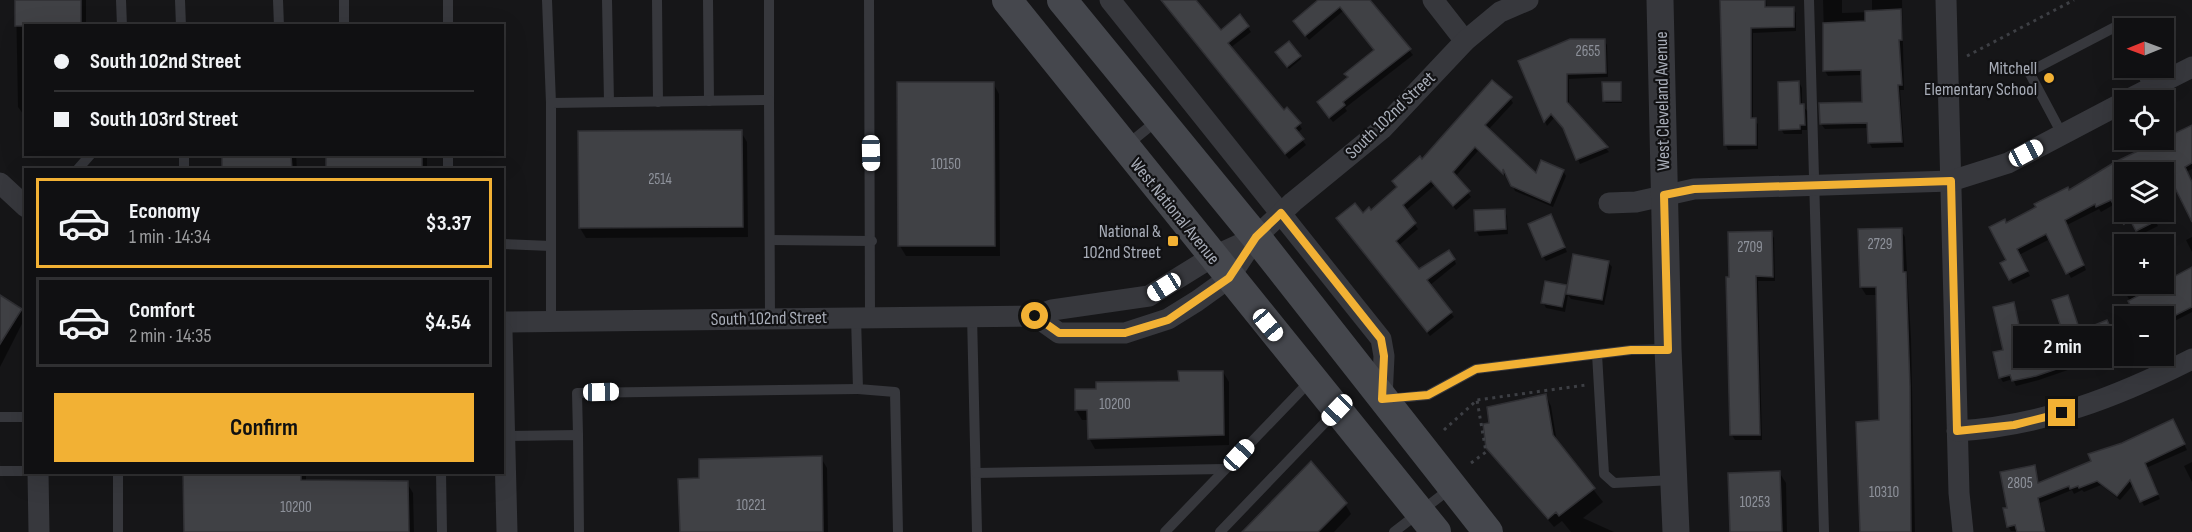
<!DOCTYPE html>
<meta charset="utf-8">
<style>
body{margin:0;font-family:"Sofia Sans Condensed",sans-serif;background:#1e1e20;color:#f1f3f6;height:100vh;display:flex;flex-direction:column;font-size:22px;white-space:nowrap}
*{box-sizing:border-box;margin:0}
p{font-size:20px;color:#9c9d9f}
.icon{flex:none;width:33px;height:33px;fill:none;stroke:currentColor;stroke-width:2;stroke-linecap:round;stroke-linejoin:round}
.map{position:relative;flex:1;overflow:hidden}
.drawer{position:absolute;left:24px;top:168px;width:480px;height:306px;display:flex;flex-direction:column;background:#101012;border-radius:0px;box-shadow:0 6px 24px #0002,0 0 0 2px #303032}
.drawer>*{flex:none}
.hud{position:absolute;left:24px;top:24px;width:480px;height:132px;border-radius:0px;box-shadow:0 6px 24px #0002,0 0 0 2px #303032;display:grid;align-content:center;height:132px;padding:0 30px;background:#101012}
.needle{width:39px;rotate:269deg}
.fabs{position:absolute;left:2114px;top:18px;display:grid;gap:12px}
.fabs a{display:grid;place-items:center;width:60px;height:60px;border-radius:0px;background:#101012;box-shadow:0 6px 24px #0002,0 0 0 2px #303032;font-size:30px}
.end{position:absolute;width:27px;height:27px;margin:-14px;border:8px solid #f2b134;background:#111;box-shadow:0 0 0 3px #111}
.from{border-radius:50%}
.bubble{position:absolute;height:42px;border-radius:0px;background:#101012;box-shadow:0 6px 24px #0002,0 0 0 2px #303032;font-size:20px;font-weight:700;line-height:42px;text-align:center}
.car{position:absolute;width:18px;height:36px;margin:-18px -9px;border-radius:8px;box-shadow:0 0 4px 2px #0007;background:linear-gradient(#fff 24%,#345 0 40%,#fff 0 76%,#345 0 86%,#fff 0)}
.hud b{display:flex;align-items:center;gap:21px;height:57px;font-size:22px}
.hud b+b{border-top:2px solid #303032}
.hud i{width:15px;height:15px;background:#f1f3f6}
ul{padding:10px 0 0;list-style:none}
li{display:flex;align-items:center;gap:18px;height:90px;margin:0 12px 9px;padding:0 18px;border:3px solid #303032;border-radius:0px}
li div{flex:1}
li b{display:block;font-size:22px}
li em{font-style:normal;font-weight:700}
li.current{border-color:#f2b134}
li>.icon{width:54px;height:54px;stroke-width:1.5}
.action{display:flex;gap:12px;margin-top:auto;padding:12px 30px}
.action a{flex:1;height:69px;border-radius:0px;background:#f2b134;color:#111;font-size:24px;font-weight:700;line-height:69px;text-align:center}
.map>svg:first-child{display:block}
.shadow{fill:#0007}
.building{fill:#404145;stroke:#303034;stroke-width:1.5}
.lines{fill:none;stroke-linecap:round;stroke-linejoin:round}
.path{stroke:#3d3f44;stroke-width:3;stroke-dasharray:3 4.5;stroke-linecap:butt}
.service{stroke:#37383d;stroke-width:10}
.minor{stroke:#37383d;stroke-width:21}
.tertiary{stroke:#37383d;stroke-width:27}
.secondary{stroke:#45474d;stroke-width:30}
.route{stroke:#f2b134;stroke-width:8}
.poi-dot{fill:#f2b134;stroke:#111113;stroke-width:2}
.labels{text-anchor:middle;stroke-width:4.5;stroke-linejoin:round;paint-order:stroke}
.number-label{font-size:15px;fill:#8e929b}
.poi-label{font-size:18px;fill:#a8adb8;stroke:#111113;text-anchor:end}
.street-label{font-size:18px;fill:#a8adb8;stroke:#111113}
</style>
<div class="map">
<svg width="2192" height="532" viewBox="0 0 2192 532">
<rect width="100%" height="100%" fill="#161618"/>
<g class="shadow">
<path d="M16,0H86V26H26V118L18,107Z"/>
<path d="M1161,0H1194L1220,32L1240,16L1251,32L1230,48L1284,112L1299,124L1302,129L1297,133L1306,145L1289,159Z"/>
<path d="M1320,0H1369L1413,55L1345,108L1347,111L1333,122L1321,108L1375,51L1343,11L1309,40L1298,26Z"/>
<path d="M1720,0H1766L1767,9L1793,8L1796,13V31L1753,33V119L1758,124V149L1728,150L1726,145Z"/>
<path d="M1823,0H1842V13L1872,12V0H1902L1904,90H1900L1904,147L1872,148L1869,142V128L1825,129L1821,124V105L1863,103V75L1828,76L1825,71Z"/>
<path d="M1604,40L1607,45L1608,77L1569,79V106L1609,152L1580,164L1566,131L1554,118L1547,126L1520,62Z"/>
<path d="M1289,43L1301,59L1289,69L1278,55Z"/>
<path d="M1799,82L1802,88V105L1807,111V130H1802V134H1784L1781,129Z"/>
<path d="M993,83L999,94L1000,256H906L900,246L898,84Z"/>
<path d="M1620,83L1622,103H1606L1604,101Z"/>
<path d="M1510,98L1513,103L1488,130L1536,175L1563,171L1566,176L1553,207L1515,191L1505,169V176L1478,151L1455,177L1471,197L1456,210L1435,185L1405,211L1418,229L1398,246L1418,271L1454,259L1456,264L1429,286L1454,317L1430,336L1341,224L1371,212L1398,188L1422,161Z"/>
<path d="M2192,126V169L2186,172L2192,184V204L2171,177L2163,181V172H2124L2125,212L2120,214L2115,204L2101,212L2099,209L2067,225L2086,270L2071,278L2050,239L2019,255L2030,276L2013,284L2002,264L2008,261L2006,224Z"/>
<path d="M741,132L747,142L748,237L586,238L580,228Z"/>
<path d="M224,154H296L297,170H224Z"/>
<rect x="327" y="154" width="100" height="16"/>
<path d="M1504,210L1507,216L1508,234L1479,236L1476,230Z"/>
<path d="M2127,212H2150L2158,226L2140,235Z"/>
<path d="M1553,221L1567,252L1546,261L1543,256Z"/>
<path d="M1901,230L1905,237L1911,338L1915,532H1861L1880,421L1877,295H1866L1861,287Z"/>
<path d="M1771,233L1774,238L1775,281H1758L1762,440H1735L1732,435L1731,278Z"/>
<path d="M2192,237V252L2186,240Z"/>
<path d="M1608,262L1612,267L1604,305L1571,299L1568,295L1565,312L1546,308L1543,302L1566,286L1568,291Z"/>
<path d="M2192,268V312L2163,327V316H2138L2115,273L2124,269V284H2163V275L2166,281Z"/>
<path d="M0,297L21,310L25,318L0,367Z"/>
<path d="M2013,304L2024,345L2109,326L2118,348L2082,365L2039,380L2016,386L2013,379L2003,382L2000,377Z"/>
<path d="M1223,372L1229,382V445L1095,449L1089,438V420H1082L1076,410Z"/>
<path d="M1546,396L1551,406L1557,443L1603,502L1583,518L1614,532H1571L1562,521L1554,527L1488,448L1491,424Z"/>
<path d="M2175,426L2187,450L2146,468L2160,499L2144,506L2134,484L2120,500L2101,485L2084,492L2082,490L2074,494L2072,490L2040,503L2046,532L2011,531L2008,526L2009,509L2034,467L2039,484Z"/>
<path d="M821,458L827,468L828,532H681L701,480Z"/>
<path d="M2192,462V482L2184,466Z"/>
<path d="M184,472H306V482L407,483L413,493L414,532H186Z"/>
<path d="M1779,472L1786,483L1787,532H1731Z"/>
<path d="M1345,504L1351,514L1334,532H1244Z"/>
</g>
<g class="building">
<rect x="15" y="0" width="66" height="26"/>
<path d="M1161,0H1196L1221,30L1240,14L1249,26L1228,43L1284,110L1287,107L1301,123L1295,128L1304,139L1285,154Z"/>
<path d="M1318,0H1370L1411,49L1343,102L1345,105L1329,118L1317,102L1348,77L1344,74L1374,50L1340,7L1305,36L1293,21Z"/>
<path d="M1720,0H1765V7H1794V27L1751,28V118H1756V145H1724Z"/>
<path d="M1901,9L1902,40H1899L1902,85H1898L1902,142L1868,143L1867,123L1820,124L1819,103L1862,102L1861,70L1823,71V23L1865,21V11Z"/>
<path d="M1570,39H1605L1606,73L1567,74V102L1608,147L1576,160L1563,128L1551,114L1544,122L1518,61Z"/>
<path d="M1289,41L1301,56L1287,67L1275,52Z"/>
<path d="M1492,80L1512,97L1485,125L1536,173L1541,160L1564,170L1550,203L1511,186L1503,169V174L1475,147L1453,172L1470,191L1453,206L1431,181L1403,205L1416,223L1396,241L1419,269L1449,250L1455,259L1427,280L1452,312L1427,332L1336,218L1355,203L1363,213L1369,207L1371,210L1397,187L1392,181L1420,156L1422,159Z"/>
<path d="M1799,81L1800,104H1804L1805,125H1800V129L1779,130L1778,82Z"/>
<path d="M897,82H994L995,246H898Z"/>
<path d="M1602,82H1621V101H1603Z"/>
<path d="M2192,125V163L2185,167L2192,182V222L2167,172H2124V225L2111,200L2096,207L2095,204L2065,220L2084,265L2066,274L2046,234L2017,249L2028,271L2009,280L2000,263L2006,260L1989,227L2005,219L2006,223L2036,207L2034,204L2068,187L2069,190L2115,162Z"/>
<path d="M742,130L743,227L579,228L578,131Z"/>
<path d="M222,154H291L292,170H222Z"/>
<rect x="326" y="154" width="96" height="16"/>
<path d="M1505,209L1506,229L1475,231L1474,210Z"/>
<path d="M2126,212H2174L2136,231Z"/>
<path d="M1551,214L1565,247L1542,257L1528,224Z"/>
<path d="M1902,228L1903,272H1906L1910,386L1911,532H1860L1856,422L1879,420L1876,287H1860L1858,229Z"/>
<path d="M1772,231L1773,277L1756,276L1760,435H1730L1726,277H1729L1728,232Z"/>
<path d="M1573,254L1609,261L1602,300L1566,294Z"/>
<path d="M2192,267V307L2174,316H2136L2128,301Z"/>
<path d="M1545,281L1567,285L1562,307L1541,303Z"/>
<path d="M0,295L22,309L0,344Z"/>
<path d="M2068,295L2080,331L2107,320L2117,343L2080,361L2036,376L2012,381L2010,375L1999,378L1993,352L2003,350L1993,307L2014,302L2023,344L2062,330L2052,300Z"/>
<path d="M1178,371H1223L1224,435L1088,439L1087,410H1075V389H1096V382L1179,381Z"/>
<path d="M1546,394L1553,435L1595,488L1559,516L1556,512L1548,519L1486,448L1483,424L1489,423L1487,407Z"/>
<path d="M2173,419L2185,444L2145,463L2158,494L2140,502L2130,480L2117,496L2097,481L2079,488L2078,486L2070,489L2069,486L2038,498L2045,532H2017L2015,525L2007,527L2003,508H2007L2000,472L2035,465L2038,483L2091,461L2088,454L2122,443Z"/>
<path d="M822,456L823,532H680L678,479L699,478V459Z"/>
<path d="M1311,461L1347,503L1318,532H1242Z"/>
<path d="M1780,471L1782,532H1730L1728,473Z"/>
<path d="M183,472H301V480L408,481L409,532H184Z"/>
</g>
<g class="lines">
<g class="path">
<path d="M1967,56L2074,0"/>
<path d="M1444,430L1477,400L1586,385"/>
<path d="M1471,463L1486,452L1477,400"/>
</g>
<g class="service">
<path d="M121,0L122,26"/>
<path d="M180,0L181,26"/>
<path d="M278,0L279,26"/>
<path d="M344,0V26"/>
<path d="M448,0V26"/>
<path d="M547,0L551,103"/>
<path d="M607,0L609,102"/>
<path d="M657,0L658,102"/>
<path d="M708,0L709,101"/>
<path d="M769,0V100"/>
<path d="M869,0L870,316"/>
<path d="M1809,0L1824,532"/>
<path d="M2139,68L2150,89"/>
<path d="M2062,134L2029,72L2117,26L2124,40"/>
<path d="M1127,145L1159,119"/>
<path d="M184,154V170"/>
<path d="M77,170L91,154"/>
<path d="M448,170V154"/>
<path d="M770,240L872,241"/>
<path d="M502,244L551,246"/>
<path d="M972,315L977,532"/>
<path d="M856,317L858,389L895,392L898,532"/>
<path d="M551,321V103L769,100L770,318"/>
<path d="M1597,354L1604,474L1614,483L1673,480"/>
<path d="M1388,399L1428,395L1476,369L1631,350L1667,349"/>
<path d="M0,417H26"/>
<path d="M578,435L577,393L858,389"/>
<path d="M503,436L578,435L579,532"/>
<path d="M0,471H26"/>
<path d="M118,472V532"/>
<path d="M441,472L442,532"/>
<path d="M976,473L1225,469"/>
<path d="M1165,532L1312,379"/>
<path d="M1220,532L1337,410"/>
<path d="M1394,532L1451,488"/>
</g>
<g class="minor">
<path d="M1110,0L1381,339L1384,356L1382,399"/>
<path d="M1433,0L1465,41"/>
<path d="M1946,0L1959,493L1963,532"/>
<path d="M2127,100L2192,67"/>
<path d="M0,183L26,207"/>
<path d="M1609,203L1636,202L1694,189L1951,181L2008,163L2124,102"/>
<path d="M1035,316L1059,333H1125L1168,319L1197,301L1229,278L1256,237L1293,202L1382,129L1465,41L1500,12L1528,0"/>
<path d="M502,322L1035,316L1052,310L1149,296L1212,257L1256,237"/>
<path d="M502,331L507,532"/>
<path d="M1957,431C2042,426 2117,397 2192,359"/>
<path d="M38,472L39,532"/>
</g>
<path class="tertiary" d="M1660,0L1668,349L1676,532"/>
<g class="secondary">
<path d="M1007,0L1436,532"/>
<path d="M1062,0L1256,237L1488,532"/>
</g>
</g>
<g class="lines">
<path class="route" d="M1035,316L1059,333H1125L1168,320L1229,278L1256,237L1281,213L1381,339L1384,356L1382,399L1428,395L1476,369L1631,350H1668L1664,195L1694,189L1951,181L1957,431L2014,425L2062,413"/>
</g>
<g class="poi-dot">
<circle cx="2049" cy="78" r="6"/>
<rect x="1167" y="235" width="12" height="12" rx="3"/>
</g>
<g class="labels">
<g class="number-label">
<text x="1588" y="56">2655</text>
<text x="946" y="169">10150</text>
<text x="660" y="184">2514</text>
<text x="1880" y="249">2729</text>
<text x="1750" y="252">2709</text>
<text x="1115" y="409">10200</text>
<text x="2020" y="488">2805</text>
<text x="1884" y="497">10310</text>
<text x="1755" y="507">10253</text>
<text x="751" y="510">10221</text>
<text x="296" y="512">10200</text>
</g>
<g class="poi-label">
<text x="2037" y="74">Mitchell<tspan x="2037" dy="21">Elementary School</tspan></text>
<text x="1161" y="237">National &amp;<tspan x="1161" dy="21">102nd Street</tspan></text>
</g>
<g class="street-label">
<text transform="translate(1662 101) rotate(-91)" y="6">West Cleveland Avenue</text>
<text transform="translate(1390 115) rotate(-44)" y="6">South 102nd Street</text>
<text transform="translate(1175 211) rotate(51)" y="6">West National Avenue</text>
<text transform="translate(769 318) rotate(-1)" y="6">South 102nd Street</text>
</g>
</g>
</svg>
<div class="fabs">
<a><svg class="needle" viewBox="-14 -14 28 28"><path d="M0-13l5 13h-10z" fill="#e53935"/><path d="M0 13l5-13h-10z" fill="#9c9d9f"/></svg></a>
<a><svg class="icon" aria-label="locate" viewBox="0 0 24 24"><circle cx="12" cy="12" r="6"/><path d="M12 2v4M12 18v4M2 12h4M18 12h4"/></svg></a>
<a><svg class="icon" aria-label="layers" viewBox="0 0 24 24"><path d="M12 4l9 5-9 5-9-5zM3 14l9 5 9-5"/></svg></a>
<a>+</a>
<a>−</a>
</div>
<i class="end from" style="left:1035px;top:316px"></i>
<i class="end" style="left:2062px;top:413px"></i>
<div class="bubble" style="left:2013px;top:326px;width:99px">2 min</div>
<i class="car" style="left:871px;top:153px;rotate:179deg"></i>
<i class="car" style="left:2026px;top:153px;rotate:62deg"></i>
<i class="car" style="left:1164px;top:287px;rotate:238deg"></i>
<i class="car" style="left:1268px;top:325px;rotate:140deg"></i>
<i class="car" style="left:601px;top:392px;rotate:89deg"></i>
<i class="car" style="left:1337px;top:410px;rotate:224deg"></i>
<i class="car" style="left:1239px;top:455px;rotate:43deg"></i>
<div class="hud">
<b><i class="from"></i>South 102nd Street</b>
<b><i></i>South 103rd Street</b>
</div>
<section class="drawer">
<ul>
<li class="current"><svg class="icon" aria-label="car" viewBox="0 0 24 24"><path d="M5 17H2v-5l4-1 3-4h7l3 4 3 1v5h-3M9 17h6M6 11h13"/><circle cx="7" cy="17" r="2"/><circle cx="17" cy="17" r="2"/></svg><div><b>Economy</b><p>1 min · 14:34</p></div><em>$3.37</em></li>
<li><svg class="icon" aria-label="car" viewBox="0 0 24 24"><path d="M5 17H2v-5l4-1 3-4h7l3 4 3 1v5h-3M9 17h6M6 11h13"/><circle cx="7" cy="17" r="2"/><circle cx="17" cy="17" r="2"/></svg><div><b>Comfort</b><p>2 min · 14:35</p></div><em>$4.54</em></li>
</ul>
<div class="action"><a>Confirm</a></div>
</section>
</div>
